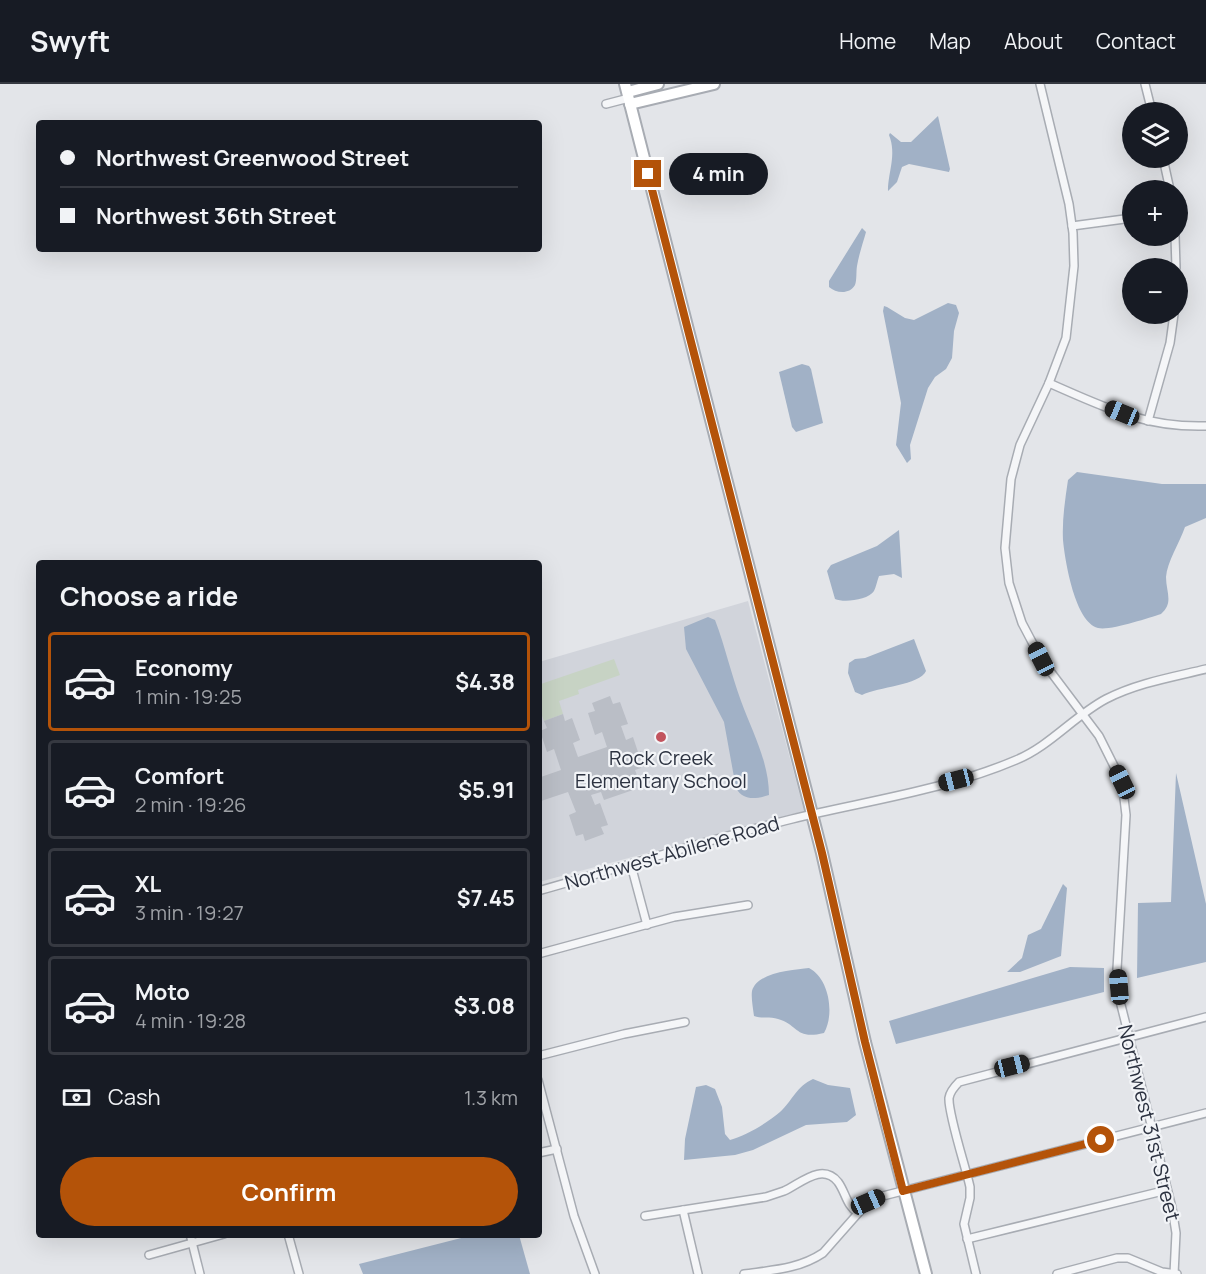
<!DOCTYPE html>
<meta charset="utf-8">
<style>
body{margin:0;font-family:Manrope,sans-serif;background:#20242c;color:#f1f3f6;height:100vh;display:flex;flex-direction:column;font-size:22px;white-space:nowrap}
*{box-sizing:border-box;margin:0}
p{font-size:20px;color:#9ea1a6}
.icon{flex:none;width:33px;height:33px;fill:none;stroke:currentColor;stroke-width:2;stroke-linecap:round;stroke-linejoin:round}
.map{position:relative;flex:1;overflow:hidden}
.panel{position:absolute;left:36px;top:476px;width:506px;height:678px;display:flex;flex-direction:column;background:#171b24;border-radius:6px;box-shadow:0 6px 24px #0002}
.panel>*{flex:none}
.top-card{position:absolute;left:36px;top:36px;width:506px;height:132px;border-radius:6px;box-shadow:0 6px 24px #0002;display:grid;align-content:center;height:132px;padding:0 24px;background:#171b24}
.controls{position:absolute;left:1122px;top:18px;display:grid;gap:12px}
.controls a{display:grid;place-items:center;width:66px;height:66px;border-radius:50%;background:#171b24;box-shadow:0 6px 24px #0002;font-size:30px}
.end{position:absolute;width:27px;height:27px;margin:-14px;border:8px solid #b45309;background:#fff;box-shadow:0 0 0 3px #fff}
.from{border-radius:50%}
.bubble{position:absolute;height:42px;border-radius:21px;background:#171b24;box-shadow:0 6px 24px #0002;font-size:20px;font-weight:700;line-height:42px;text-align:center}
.car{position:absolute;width:18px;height:36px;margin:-18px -9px;border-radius:8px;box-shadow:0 0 4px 2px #0007;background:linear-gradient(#222 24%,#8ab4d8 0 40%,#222 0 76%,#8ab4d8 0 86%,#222 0)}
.top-card b{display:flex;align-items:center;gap:21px;height:57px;font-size:22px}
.top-card b+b{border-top:2px solid #363941}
.top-card i{width:15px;height:15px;background:#f1f3f6}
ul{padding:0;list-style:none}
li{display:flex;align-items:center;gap:18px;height:99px;margin:0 12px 9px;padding:0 12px;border:3px solid #363941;border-radius:6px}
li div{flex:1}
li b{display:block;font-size:22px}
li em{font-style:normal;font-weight:700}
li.active{border-color:#b45309}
li>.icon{width:54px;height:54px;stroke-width:1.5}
h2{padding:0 24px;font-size:27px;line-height:72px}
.pay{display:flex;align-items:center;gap:15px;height:66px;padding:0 24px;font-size:22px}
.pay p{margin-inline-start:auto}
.action{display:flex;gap:12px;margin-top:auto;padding:12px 24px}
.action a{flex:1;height:69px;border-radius:36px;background:#b45309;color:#fff;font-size:24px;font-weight:700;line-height:69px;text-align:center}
header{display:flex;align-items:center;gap:36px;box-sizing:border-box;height:84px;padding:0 30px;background:#171b24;border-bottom:2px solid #363941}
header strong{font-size:28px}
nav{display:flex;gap:33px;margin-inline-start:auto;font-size:21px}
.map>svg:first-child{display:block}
.built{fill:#d1d4db}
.green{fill:#c7d3c4}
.water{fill:#a1b1c6}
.building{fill:#babec6}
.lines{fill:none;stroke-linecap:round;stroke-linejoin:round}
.minor-casing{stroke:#a8acb3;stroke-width:10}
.secondary-casing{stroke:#a8acb3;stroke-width:14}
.minor{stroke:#f5f6f8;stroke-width:7}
.secondary{stroke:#fff;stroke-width:10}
.route{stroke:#b45309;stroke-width:8}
.poi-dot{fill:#c2545e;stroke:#f2f4f7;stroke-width:2}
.labels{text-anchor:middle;stroke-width:4.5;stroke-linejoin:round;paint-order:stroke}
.poi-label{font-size:20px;fill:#2c3240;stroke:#f2f4f7}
.street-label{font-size:20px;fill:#2c3240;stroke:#f2f4f7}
</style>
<header>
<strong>Swyft</strong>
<nav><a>Home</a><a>Map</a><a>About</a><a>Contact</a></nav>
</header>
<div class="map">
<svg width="1206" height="1190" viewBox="0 0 1206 1190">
<rect width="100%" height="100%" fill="#e3e5e9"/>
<path class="built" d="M748,517L804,727L539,798V578Z"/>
<path class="green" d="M614,575L620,591L578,606L579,610L559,617L563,630L544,637L539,624L538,601Z"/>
<g class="water">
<path d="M938,32L950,85L949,88L909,80L902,83L897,98L888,107C888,88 897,71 889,51L890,49L901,58H911Z"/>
<path d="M862,144L866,148C863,159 859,170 857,182C856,188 857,196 855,201C849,211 836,209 829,203V197Z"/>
<path d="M948,219L956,221L959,229L954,247L952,274L946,285L935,293L928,304L910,361L911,375L907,379L896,361L901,319L883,227L884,222L887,223L905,234L914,236Z"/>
<path d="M802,280L809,282L811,285L823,339L796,348L792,343L779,288Z"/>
<path d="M1077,388L1162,400H1206V434L1185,443C1180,458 1167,478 1166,493C1166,508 1174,519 1161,530C1148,534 1110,547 1098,544C1075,538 1065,477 1063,456C1062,436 1065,416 1068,396Z"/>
<path d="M899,446L902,494L894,490L879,492C877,497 876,503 874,507C868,516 844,519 835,515L827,487L831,481L877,462Z"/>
<path d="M708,533L715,536C725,562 731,590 741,617C752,647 769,678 769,711C756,715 743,717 736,704L724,638L686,565L684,543Z"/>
<path d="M914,555L926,587C920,601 878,603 862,611L855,608L848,589L849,579L855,575L865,574Z"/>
<path d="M1176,689L1206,820V878L1137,894L1138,819L1171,818Z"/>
<path d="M1063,800L1067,804L1061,872L1020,888H1007L1022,874L1028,851L1041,845Z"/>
<path d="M1070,883L1104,884V908L896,960L889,937Z"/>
<path d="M809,884C829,894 835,930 824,949C795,956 799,941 778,935C770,932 762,935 754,932C753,924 751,914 752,907C757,888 793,886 809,884Z"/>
<path d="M813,995L828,1001L850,1004L856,1031L847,1038L806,1041L753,1066L735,1071L684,1076L685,1055L696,1003L706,1001L715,1005L722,1023L725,1050L730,1056C746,1052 767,1039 780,1028C792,1017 797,1002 813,995Z"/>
<path d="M473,1151H519L530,1190H363L359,1180Z"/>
</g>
<path class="building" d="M610,612L613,620L620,618L628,640L621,642L626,656L633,653L638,668L641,667L643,673L638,675L641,684L635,686L638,694L633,695L636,705L604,716L601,708L591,711L595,721L600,719L608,741L601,743L604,750L585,757L583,750L576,752L569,731L576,728L568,708L538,718V694L561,686L554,665L547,668L540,647L547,644L544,637L563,630L565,637L572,634L580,656L573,659L578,673L607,663L602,648L595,651L588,629L595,627L592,619Z"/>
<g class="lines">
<g class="minor-casing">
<g id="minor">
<path d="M1040,0L1069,120L1073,149L1074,182L1066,254L1049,299L1020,361L1011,395L1005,464L1009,499L1022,539L1041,575L1099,652L1122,698L1126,731L1117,885L1121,921L1172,1124L1176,1149L1174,1190"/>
<path d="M1145,0L1152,28"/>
<path d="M606,20L629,14"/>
<path d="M1163,74L1170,106"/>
<path d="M1072,142L1132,134"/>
<path d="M1175,152L1176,184"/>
<path d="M1049,299C1104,323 1145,344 1206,342"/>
<path d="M1148,337L1170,259L1174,230"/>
<path d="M631,781L647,841"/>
<path d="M538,807C623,783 707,756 792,735C866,717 946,706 1016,676C1050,662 1074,632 1106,615C1137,599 1173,593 1206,585"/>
<path d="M538,870L674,833L748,821"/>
<path d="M538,972L624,950L685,938"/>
<path d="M538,996L574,1132L595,1190"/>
<path d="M538,1069L557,1065"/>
<path d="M683,1126L698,1190"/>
<path d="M645,1132L766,1113C772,1111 778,1109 784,1107C800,1100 822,1078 838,1098C846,1109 846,1121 858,1129"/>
<path d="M190,1150L200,1190"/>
<path d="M288,1150L299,1190"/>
<path d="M967,1155L1167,1106"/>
<path d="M149,1171L224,1150"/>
<path d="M744,1190C773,1186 799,1185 823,1169L868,1118L879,1113L1206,1029"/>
<path d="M976,1190L964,1140L970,1114V1103C966,1084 948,1030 949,1014C950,1007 955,1002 959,998L1206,933"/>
<path d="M1057,1190L1117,1174H1128L1162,1188L1177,1190"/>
</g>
</g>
<g class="secondary-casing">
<g id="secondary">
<path d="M625,0L822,769L865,958L926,1190"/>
<path d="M628,8L658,0"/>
<path d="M630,20L714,0"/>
</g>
</g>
<use href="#minor" class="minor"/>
<use href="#secondary" class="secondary"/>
</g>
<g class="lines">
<path class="route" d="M648,90L822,769L865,958L903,1107L1101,1056"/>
</g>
<circle class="poi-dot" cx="661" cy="653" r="6"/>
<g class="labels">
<g class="poi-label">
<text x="661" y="681">Rock Creek<tspan x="661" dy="23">Elementary School</tspan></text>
</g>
<g class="street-label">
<text transform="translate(672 769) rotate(-16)" y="7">Northwest Abilene Road</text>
<text transform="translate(1149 1039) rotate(76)" y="7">Northwest 31st Street</text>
</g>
</g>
</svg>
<div class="controls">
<a><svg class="icon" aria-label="layers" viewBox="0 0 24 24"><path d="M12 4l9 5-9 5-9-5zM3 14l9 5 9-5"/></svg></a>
<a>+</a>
<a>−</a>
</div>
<i class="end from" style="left:1101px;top:1056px"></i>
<i class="end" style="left:648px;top:90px"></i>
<div class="bubble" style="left:669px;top:69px;width:99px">4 min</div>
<i class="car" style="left:1122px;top:329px;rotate:292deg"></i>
<i class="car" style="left:1041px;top:575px;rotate:333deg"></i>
<i class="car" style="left:956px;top:696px;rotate:256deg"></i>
<i class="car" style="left:1122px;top:698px;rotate:334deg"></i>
<i class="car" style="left:1119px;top:903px;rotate:355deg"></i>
<i class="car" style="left:1012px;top:982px;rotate:76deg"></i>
<i class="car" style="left:868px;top:1118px;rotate:66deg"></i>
<div class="top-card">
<b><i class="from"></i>Northwest Greenwood Street</b>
<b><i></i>Northwest 36th Street</b>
</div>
<section class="panel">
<h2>Choose a ride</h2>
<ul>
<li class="active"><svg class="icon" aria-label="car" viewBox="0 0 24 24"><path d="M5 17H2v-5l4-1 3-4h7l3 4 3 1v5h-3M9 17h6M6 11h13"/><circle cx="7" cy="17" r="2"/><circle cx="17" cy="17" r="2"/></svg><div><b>Economy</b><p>1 min · 19:25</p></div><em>$4.38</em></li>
<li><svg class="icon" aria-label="car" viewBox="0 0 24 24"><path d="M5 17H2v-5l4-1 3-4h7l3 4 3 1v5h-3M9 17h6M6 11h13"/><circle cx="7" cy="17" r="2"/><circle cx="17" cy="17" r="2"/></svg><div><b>Comfort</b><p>2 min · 19:26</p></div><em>$5.91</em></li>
<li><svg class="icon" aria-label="car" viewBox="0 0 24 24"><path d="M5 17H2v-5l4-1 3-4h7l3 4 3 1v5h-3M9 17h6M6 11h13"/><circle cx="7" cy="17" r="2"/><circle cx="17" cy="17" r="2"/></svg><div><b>XL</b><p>3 min · 19:27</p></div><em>$7.45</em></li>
<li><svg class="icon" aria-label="car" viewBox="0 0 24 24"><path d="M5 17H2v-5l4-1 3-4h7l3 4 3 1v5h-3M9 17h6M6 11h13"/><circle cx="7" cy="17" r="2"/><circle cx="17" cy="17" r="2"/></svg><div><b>Moto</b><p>4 min · 19:28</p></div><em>$3.08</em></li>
</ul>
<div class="pay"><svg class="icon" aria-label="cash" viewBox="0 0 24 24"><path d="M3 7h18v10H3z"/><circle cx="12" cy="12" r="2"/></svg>Cash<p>1.3 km</p></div>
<div class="action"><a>Confirm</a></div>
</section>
</div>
